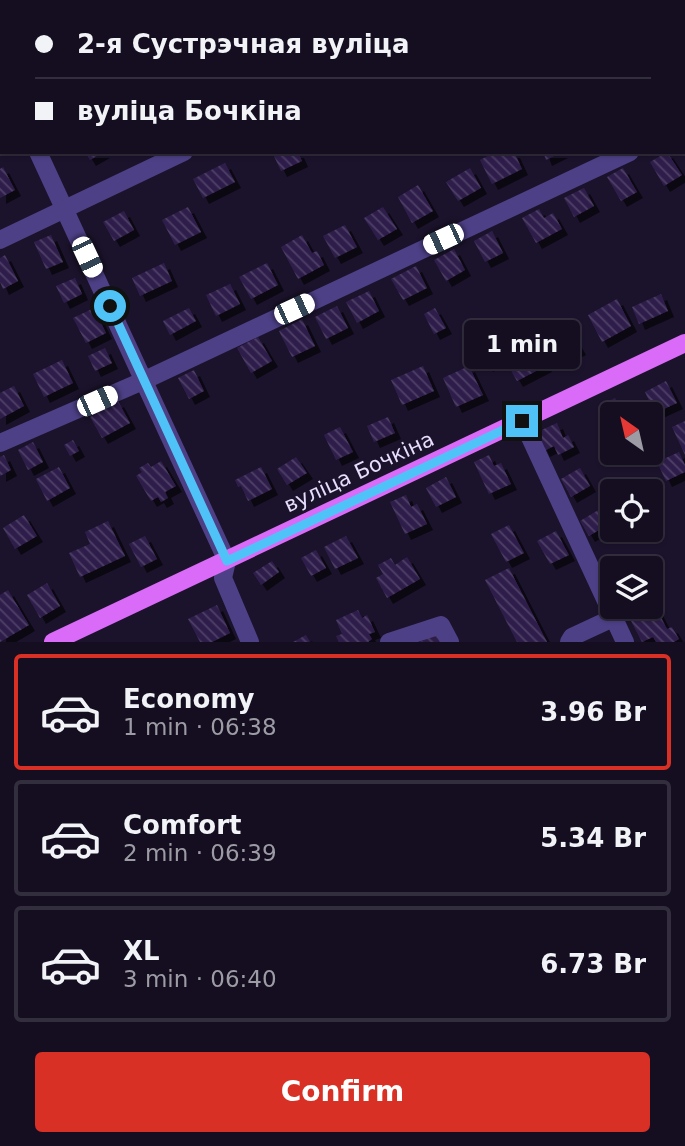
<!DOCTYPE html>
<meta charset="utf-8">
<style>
body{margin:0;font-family:"DejaVu Sans",sans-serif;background:#211c2d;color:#f1f3f6;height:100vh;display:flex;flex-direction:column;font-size:26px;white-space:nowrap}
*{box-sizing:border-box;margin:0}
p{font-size:23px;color:#9d9ca5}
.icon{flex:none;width:38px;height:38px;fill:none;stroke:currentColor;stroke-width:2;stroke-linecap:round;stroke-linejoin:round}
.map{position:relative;height:642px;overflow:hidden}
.sheet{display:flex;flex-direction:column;background:#140e20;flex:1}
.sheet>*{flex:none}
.guide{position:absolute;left:0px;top:0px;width:686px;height:154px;box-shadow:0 2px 5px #0004,0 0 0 2px #332e3e;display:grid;align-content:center;height:154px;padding:0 35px;background:#140e20}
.needle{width:46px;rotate:326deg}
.fabs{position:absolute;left:600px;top:402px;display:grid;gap:14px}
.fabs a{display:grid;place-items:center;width:63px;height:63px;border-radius:7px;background:#140e20;box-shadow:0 2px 5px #0004,0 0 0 2px #332e3e;font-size:35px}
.end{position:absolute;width:32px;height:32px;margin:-16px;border:9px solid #4fc3f7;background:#111;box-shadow:0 0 0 4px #111}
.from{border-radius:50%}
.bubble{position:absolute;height:49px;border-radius:7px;background:#140e20;box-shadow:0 2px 5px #0004,0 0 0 2px #332e3e;font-size:23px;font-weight:700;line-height:49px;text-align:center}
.car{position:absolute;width:21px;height:42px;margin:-21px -10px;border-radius:9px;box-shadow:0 0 5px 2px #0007;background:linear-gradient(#fff 24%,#345 0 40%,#fff 0 76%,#345 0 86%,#fff 0)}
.guide b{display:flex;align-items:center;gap:24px;height:66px;font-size:26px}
.guide b+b{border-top:2px solid #332e3e}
.guide i{width:18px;height:18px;background:#f1f3f6}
ul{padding:12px 0 0;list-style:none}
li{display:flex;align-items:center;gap:21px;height:116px;margin:0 14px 10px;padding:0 21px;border:4px solid #332e3e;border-radius:7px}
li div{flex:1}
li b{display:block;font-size:26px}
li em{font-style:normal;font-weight:700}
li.current{border-color:#d93025}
li>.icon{width:63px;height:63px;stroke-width:1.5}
.primary-button{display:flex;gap:14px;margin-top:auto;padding:14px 35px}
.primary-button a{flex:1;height:80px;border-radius:7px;background:#d93025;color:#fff;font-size:28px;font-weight:700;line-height:80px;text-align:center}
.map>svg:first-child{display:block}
.building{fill:url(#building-back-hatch);filter:url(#shadow)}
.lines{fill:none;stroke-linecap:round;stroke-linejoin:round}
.minor{stroke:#4e4087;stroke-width:18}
.major{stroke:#da6af8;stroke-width:18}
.route{stroke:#4fc3f7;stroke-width:9}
.labels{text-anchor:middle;stroke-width:5;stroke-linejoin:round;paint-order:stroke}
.street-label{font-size:21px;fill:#e7defd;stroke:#1b132b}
</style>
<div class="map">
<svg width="685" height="642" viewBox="0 0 685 642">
<defs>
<pattern id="building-back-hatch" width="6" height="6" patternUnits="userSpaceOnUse" patternTransform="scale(1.75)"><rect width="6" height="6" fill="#2f1f4b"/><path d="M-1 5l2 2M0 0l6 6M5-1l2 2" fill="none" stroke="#4d3f66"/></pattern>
<filter id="shadow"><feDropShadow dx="6" dy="6" stdDeviation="0" flood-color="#0009"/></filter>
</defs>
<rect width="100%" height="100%" fill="#1b132b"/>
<g class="building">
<path d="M85,152H104L90,160Z"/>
<path d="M272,152H298L302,161L281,171Z"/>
<path d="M495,152H514L522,169L492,184L480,160Z"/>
<path d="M543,152H562L546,160Z"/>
<path d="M667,152L682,175L664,186L650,162Z"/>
<path d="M225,163L235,182L203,198L193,179Z"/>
<path d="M3,167L15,190L0,198V169Z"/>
<path d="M470,168L481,188L458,201L446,182Z"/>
<path d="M623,168L637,192L621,201L607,177Z"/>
<path d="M418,185L433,211L412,223L398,197Z"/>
<path d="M584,188L594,206L574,217L564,198Z"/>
<path d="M188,207L201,232L175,245L162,220Z"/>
<path d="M383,207L397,229L378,240L364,218Z"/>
<path d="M539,209L544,218L553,213L562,229L536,243L522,218Z"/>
<path d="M124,211L134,230L114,241L103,222Z"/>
<path d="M345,225L357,247L335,258L323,236Z"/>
<path d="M492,231L503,253L485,262L474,241Z"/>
<path d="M51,235L63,262L46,269L34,242Z"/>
<path d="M302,235L312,253L317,251L324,265L298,279L281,247Z"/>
<path d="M454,249L465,270L446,281L434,260Z"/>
<path d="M5,255L18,281L3,289L0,282V258Z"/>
<path d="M164,263L172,281L140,296L132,278Z"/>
<path d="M267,263L278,285L251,299L239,277Z"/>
<path d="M416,266L427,288L403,300L391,279Z"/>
<path d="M75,278L82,294L64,303L56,286Z"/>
<path d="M230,284L240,304L216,316L206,295Z"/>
<path d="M369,291L379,311L357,323L346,302Z"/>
<path d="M661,294L668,311L639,324L632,307Z"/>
<path d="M617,299L631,326L602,342L588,315Z"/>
<path d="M337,306L348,328L326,339L315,317Z"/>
<path d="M94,308L106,333L86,343L73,318Z"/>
<path d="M189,308L196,321L170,335L163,321Z"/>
<path d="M435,308L446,328L434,334L424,314Z"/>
<path d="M302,319L315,346L292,357L279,331Z"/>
<path d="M568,328L580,349L559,360L548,339Z"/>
<path d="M488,329L503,358L487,366L473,336Z"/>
<path d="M527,331L546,366L517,381L505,360L524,350L517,336Z"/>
<path d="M258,337L272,361L251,373L237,348Z"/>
<path d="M105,348L112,363L95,371L88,356Z"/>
<path d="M62,360L73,383L44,397L33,374Z"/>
<path d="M423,366L434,391L402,405L391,380Z"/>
<path d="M469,366L483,395L456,407L443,378Z"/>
<path d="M194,370L204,391L189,399L178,378Z"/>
<path d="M666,381L677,403L655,413L645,392Z"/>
<path d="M14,386L24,406L0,419V393Z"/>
<path d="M615,398L621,411L632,405L637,415H612V435L598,407Z"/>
<path d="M118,401L130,423L102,438L90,417Z"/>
<path d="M388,417L395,433L374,442L367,426Z"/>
<path d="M685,421V455L672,427Z"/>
<path d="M557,423L563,438L568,435L574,447L558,455L554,446L544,451L535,433Z"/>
<path d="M340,427L353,452L336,460L324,435Z"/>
<path d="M73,440L79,451L70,456L64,445Z"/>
<path d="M33,442L43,462L28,470L18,450Z"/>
<path d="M679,452L685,465V472L666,481L657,462Z"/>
<path d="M4,455L11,470L0,476V457Z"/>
<path d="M489,455L494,466L501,463L511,484L489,494L474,462Z"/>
<path d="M296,457L307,473L287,485L277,469Z"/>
<path d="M161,461L176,486L165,492L168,498L161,502L158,497L151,501L136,476L142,472L139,468L148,463L151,467Z"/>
<path d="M59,467L70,488L47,501L36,479Z"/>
<path d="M261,467L272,489L248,501L241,486L238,487L235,480Z"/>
<path d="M580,468L590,486L571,497L561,479Z"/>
<path d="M446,477L456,497L436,507L426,488Z"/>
<path d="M406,495L411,507L417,504L427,524L405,534L390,502Z"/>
<path d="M600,509L609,524L589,536L580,521Z"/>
<path d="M24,515L37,536L15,549L3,528Z"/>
<path d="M108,521L125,556L80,577L69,553L90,544L85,532Z"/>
<path d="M509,525L524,553L506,562L491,534Z"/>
<path d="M556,531L569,555L550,564L537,541Z"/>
<path d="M145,536L157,559L141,567L129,544Z"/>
<path d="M346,536L358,558L335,569L324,547Z"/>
<path d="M316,550L326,568L311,576L301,558Z"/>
<path d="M407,557L420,579L387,598L376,578L383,574L378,565L391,558L395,565Z"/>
<path d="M272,561L279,572L261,585L253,573Z"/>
<path d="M509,568L547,642H517L485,580Z"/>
<path d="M47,583L60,606L40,618L27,595Z"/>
<path d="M8,590L29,625L0,642V595Z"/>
<path d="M217,605L230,633L212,642H200L188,619Z"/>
<path d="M656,608L667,629L672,627L679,639L674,642H656L653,637L642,642L631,621Z"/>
<path d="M358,610L362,618L367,615L375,632L369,634L372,639L368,642H339L336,636L342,634L336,620Z"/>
<path d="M437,634L441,642H420Z"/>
<path d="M306,635L310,642H293Z"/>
</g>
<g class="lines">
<g class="minor">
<path d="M508,2L512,0"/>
<path d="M0,69L2,73"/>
<path d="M684,128H685"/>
<path d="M38,152L227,561L223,578L250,642"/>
<path d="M0,240L184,152"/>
<path d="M522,420L625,642"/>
<path d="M0,443L145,380L630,152"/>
<path d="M389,642L441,625L450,642"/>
<path d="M569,642L572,637L615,617"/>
</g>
<path class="major" d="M53,642L685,343"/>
</g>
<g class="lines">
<path class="route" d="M110,306L227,561L522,421"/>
</g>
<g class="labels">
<g class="street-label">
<text transform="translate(359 472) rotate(-25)" y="7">вуліца Бочкіна</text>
</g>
</g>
</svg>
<div class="fabs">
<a><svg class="needle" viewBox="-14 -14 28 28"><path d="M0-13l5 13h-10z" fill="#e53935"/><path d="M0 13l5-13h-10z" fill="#9d9ca5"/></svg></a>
<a><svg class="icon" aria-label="locate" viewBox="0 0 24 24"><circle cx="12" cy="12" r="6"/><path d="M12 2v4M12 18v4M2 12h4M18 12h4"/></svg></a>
<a><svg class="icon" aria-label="layers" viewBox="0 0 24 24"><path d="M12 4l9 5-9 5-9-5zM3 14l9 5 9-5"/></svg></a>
</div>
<i class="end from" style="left:110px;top:306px"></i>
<i class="end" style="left:522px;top:421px"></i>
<div class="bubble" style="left:464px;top:320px;width:116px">1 min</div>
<i class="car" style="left:443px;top:239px;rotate:245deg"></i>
<i class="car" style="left:87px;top:257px;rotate:155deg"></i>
<i class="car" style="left:294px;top:309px;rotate:65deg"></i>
<i class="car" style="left:97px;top:401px;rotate:66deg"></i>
<div class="guide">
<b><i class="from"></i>2-я Сустрэчная вуліца</b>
<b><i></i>вуліца Бочкіна</b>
</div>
</div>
<section class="sheet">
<ul>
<li class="current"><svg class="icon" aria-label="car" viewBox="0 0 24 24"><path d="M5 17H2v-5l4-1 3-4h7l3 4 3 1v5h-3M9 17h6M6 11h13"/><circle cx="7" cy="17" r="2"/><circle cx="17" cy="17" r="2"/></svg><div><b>Economy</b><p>1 min · 06:38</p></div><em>3.96 Br</em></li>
<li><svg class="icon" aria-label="car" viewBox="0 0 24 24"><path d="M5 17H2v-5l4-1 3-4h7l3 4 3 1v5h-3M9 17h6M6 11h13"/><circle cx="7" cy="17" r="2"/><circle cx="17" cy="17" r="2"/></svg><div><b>Comfort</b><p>2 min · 06:39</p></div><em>5.34 Br</em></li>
<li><svg class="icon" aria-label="car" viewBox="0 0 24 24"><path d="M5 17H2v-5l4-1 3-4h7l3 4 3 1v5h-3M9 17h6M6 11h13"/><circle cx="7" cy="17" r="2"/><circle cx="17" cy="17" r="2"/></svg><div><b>XL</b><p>3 min · 06:40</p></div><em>6.73 Br</em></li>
</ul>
<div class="primary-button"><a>Confirm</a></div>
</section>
